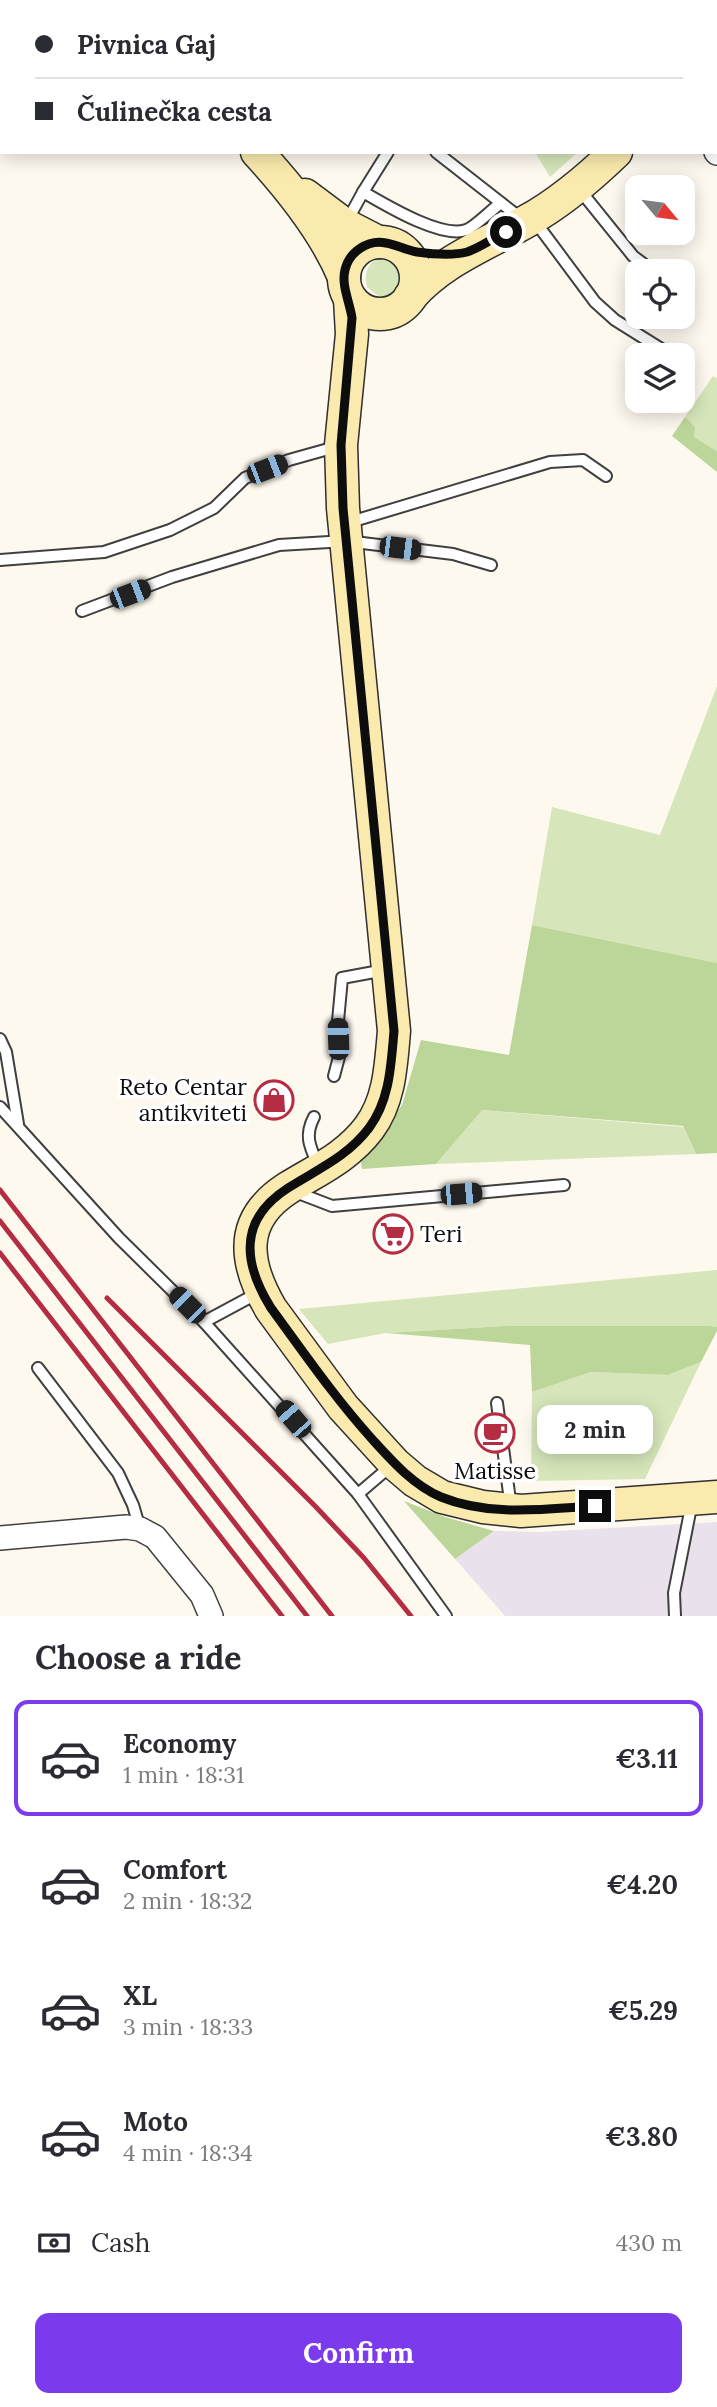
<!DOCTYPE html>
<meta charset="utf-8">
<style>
body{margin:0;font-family:Lora,serif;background:#f7f7f7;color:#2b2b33;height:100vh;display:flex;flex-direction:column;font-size:26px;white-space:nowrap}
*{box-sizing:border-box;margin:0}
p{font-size:23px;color:#7c7c81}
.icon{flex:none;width:38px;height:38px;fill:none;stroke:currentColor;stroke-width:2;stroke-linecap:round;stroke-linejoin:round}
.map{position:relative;height:1616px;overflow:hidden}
.drawer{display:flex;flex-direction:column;background:#fff;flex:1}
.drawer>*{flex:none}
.banner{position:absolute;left:0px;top:0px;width:718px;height:154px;box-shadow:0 4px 18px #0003;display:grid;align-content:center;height:154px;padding:0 35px;background:#fff}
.needle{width:46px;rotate:119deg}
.tools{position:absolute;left:625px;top:175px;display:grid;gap:14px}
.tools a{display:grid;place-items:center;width:70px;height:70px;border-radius:14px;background:#fff;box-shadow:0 4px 18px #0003;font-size:35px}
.end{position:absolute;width:32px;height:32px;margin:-16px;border:9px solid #0d0d0d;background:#fff;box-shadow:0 0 0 4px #fff}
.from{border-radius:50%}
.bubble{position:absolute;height:49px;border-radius:14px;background:#fff;box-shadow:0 4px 18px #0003;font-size:23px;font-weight:800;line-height:49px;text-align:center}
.car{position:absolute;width:21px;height:42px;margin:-21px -10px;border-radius:9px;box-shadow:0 0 5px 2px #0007;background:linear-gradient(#222 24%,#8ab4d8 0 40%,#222 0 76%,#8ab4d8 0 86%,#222 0)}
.banner b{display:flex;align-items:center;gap:24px;height:66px;font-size:26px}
.banner b+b{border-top:2px solid #e1e1e2}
.banner i{width:18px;height:18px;background:#2b2b33}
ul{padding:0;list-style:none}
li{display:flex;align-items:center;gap:21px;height:116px;margin:0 14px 10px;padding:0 21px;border:4px solid transparent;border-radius:14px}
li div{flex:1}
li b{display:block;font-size:26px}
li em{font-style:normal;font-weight:800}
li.current{border-color:#7c3aed}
li>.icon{width:63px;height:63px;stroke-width:1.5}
h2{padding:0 35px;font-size:32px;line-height:84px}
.pay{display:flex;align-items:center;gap:18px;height:77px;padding:0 35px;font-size:26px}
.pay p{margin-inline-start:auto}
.primary-button{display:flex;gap:14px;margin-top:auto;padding:14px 35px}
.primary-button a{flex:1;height:80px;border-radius:14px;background:#7c3aed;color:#fff;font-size:28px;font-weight:800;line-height:80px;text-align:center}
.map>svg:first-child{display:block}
.industrial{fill:#e9e2ec}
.green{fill:#d6e6ba}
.forest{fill:#bcd69a}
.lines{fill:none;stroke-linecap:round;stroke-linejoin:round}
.lane-casing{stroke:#404040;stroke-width:14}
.street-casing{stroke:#404040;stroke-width:26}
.secondary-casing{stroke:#2f2f2f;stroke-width:35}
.lane{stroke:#fff;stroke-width:10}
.street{stroke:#fff;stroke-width:23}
.secondary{stroke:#faeaad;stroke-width:32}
.rail{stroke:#b52d42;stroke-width:5}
.route{stroke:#0d0d0d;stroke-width:9}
.labels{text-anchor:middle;stroke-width:7;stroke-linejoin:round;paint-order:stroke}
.poi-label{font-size:23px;fill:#0d0d0d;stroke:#fff;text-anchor:end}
</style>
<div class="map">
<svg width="717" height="1616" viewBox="0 0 717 1616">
<rect width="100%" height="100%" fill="#fef9ef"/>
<path class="industrial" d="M717,1522V1616H505L455,1559L494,1531L539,1532Z"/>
<g class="green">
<path d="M315,0H597L313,2Z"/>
<path d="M535,152H578L550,177Z"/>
<path d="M382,257C401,266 404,281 390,297H379L367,287C364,273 367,262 382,257Z"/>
<path d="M713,376L717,378V451L694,437V427L685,417Z"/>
<path d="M717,686V963L532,925L552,807L660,835Z"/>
<path d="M481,1110L683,1127L696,1154L436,1164Z"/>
<path d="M717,1270V1327L505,1326L386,1333L328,1344L299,1309Z"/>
<path d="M701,1362L645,1479L531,1481L532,1392L591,1372L668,1375Z"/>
</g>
<g class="forest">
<path d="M685,417L695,427L694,437L717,451V472L672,436Z"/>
<path d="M532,925L717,963V1153L696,1154L683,1126L482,1110L436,1164L362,1169L360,1155L377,1139L402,1105L421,1040L509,1055Z"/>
<path d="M505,1326H708L717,1327V1331L701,1362L668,1375L591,1372L532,1392L530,1345L386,1333Z"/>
<path d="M404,1501L445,1517L494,1531L455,1559Z"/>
</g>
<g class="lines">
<g class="lane-casing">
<g id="lane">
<path d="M288,2L291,0"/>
<path d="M436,152L523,220"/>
<path d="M579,189L633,256L653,271"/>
<path d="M363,192C384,204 441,239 466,230C475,227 492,209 501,203"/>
<path d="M534,220L595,302L615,320L671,355"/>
<path d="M346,223L363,192L388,152"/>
<path d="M347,523L550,462L583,460L606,476"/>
<path d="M0,560L104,552L170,530L214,508L245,478L289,460L339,446"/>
<path d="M82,611L172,577L279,545L346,541L453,554L491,565"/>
<path d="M0,1039L6,1052L18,1124"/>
<path d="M334,1076L339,1057L338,1021L342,978L385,970"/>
<path d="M0,1107L119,1238L204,1322L258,1293"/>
<path d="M314,1117C304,1136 310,1147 318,1165"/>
<path d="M293,1191L332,1206L564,1185"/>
<path d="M204,1322L358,1494L446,1616"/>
<path d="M38,1368L118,1473L133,1505L140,1529"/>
<path d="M497,1403L511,1508"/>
<path d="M358,1494L392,1465"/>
<path d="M675,1616L674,1593L692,1502"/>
</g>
</g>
<g class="street-casing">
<g id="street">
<path d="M716,152L717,153"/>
<path d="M0,1538L126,1527L140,1529L155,1537L202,1595L211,1616"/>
</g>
</g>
<g class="secondary-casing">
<g id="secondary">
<path d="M111,0L113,2"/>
<path d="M716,61L717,60"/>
<path d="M257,152C291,189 325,231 344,277"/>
<path d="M305,195L345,225L378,242"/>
<circle cx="380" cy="278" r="36"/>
<path d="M410,297C443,260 485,245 527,221C560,203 589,178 616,152"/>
<path d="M350,299L352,334L341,445L343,508L394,1031C391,1064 390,1100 369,1128C347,1157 319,1169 288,1188C238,1220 244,1263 271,1309L343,1407L395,1464L415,1481L442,1497L483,1507L521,1511L717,1497"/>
</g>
</g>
<use href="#lane" class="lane"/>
<use href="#street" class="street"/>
<use href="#secondary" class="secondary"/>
<g class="rail">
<path d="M0,1190L332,1616"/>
<path d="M0,1221L307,1616"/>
<path d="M0,1253L282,1616"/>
<path d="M107,1298L316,1507L364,1558L411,1616"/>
</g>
</g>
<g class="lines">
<path class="route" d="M506,232C493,238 480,248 467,252C452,256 432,254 417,252C406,250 397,245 386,243C368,239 349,252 345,270C341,285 350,303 352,318L341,445L343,508L394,1031C391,1064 390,1100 369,1128C347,1157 318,1169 288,1188C238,1220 243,1263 271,1308C304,1353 335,1398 372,1439C392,1461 413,1485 441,1497C490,1517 544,1509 595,1506"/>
</g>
<defs>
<g id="shop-ring" transform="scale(2.0125)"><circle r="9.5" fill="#fff" stroke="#b52d42" stroke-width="1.5"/><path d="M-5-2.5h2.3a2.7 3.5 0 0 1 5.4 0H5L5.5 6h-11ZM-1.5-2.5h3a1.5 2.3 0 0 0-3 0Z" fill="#b52d42"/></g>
<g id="supermarket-ring" transform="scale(2.0125)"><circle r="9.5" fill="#fff" stroke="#b52d42" stroke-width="1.5"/><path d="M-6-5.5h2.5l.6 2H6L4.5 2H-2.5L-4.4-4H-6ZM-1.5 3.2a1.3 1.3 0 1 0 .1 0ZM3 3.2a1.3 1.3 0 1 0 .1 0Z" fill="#b52d42"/></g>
<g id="cafe-ring" transform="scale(2.0125)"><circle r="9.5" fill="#fff" stroke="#b52d42" stroke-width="1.5"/><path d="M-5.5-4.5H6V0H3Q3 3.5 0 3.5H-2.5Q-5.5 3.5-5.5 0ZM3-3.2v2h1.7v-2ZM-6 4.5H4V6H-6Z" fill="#b52d42"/></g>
</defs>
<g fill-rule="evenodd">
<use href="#shop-ring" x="274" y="1100"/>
<use href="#supermarket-ring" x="393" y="1234"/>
<use href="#cafe-ring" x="495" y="1433"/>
</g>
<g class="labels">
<g class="poi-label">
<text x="247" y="1095">Reto Centar<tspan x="247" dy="26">antikviteti</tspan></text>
<text x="420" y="1242" text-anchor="start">Teri</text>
<text x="495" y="1479" text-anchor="middle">Matisse</text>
</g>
</g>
</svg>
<div class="tools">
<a><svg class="needle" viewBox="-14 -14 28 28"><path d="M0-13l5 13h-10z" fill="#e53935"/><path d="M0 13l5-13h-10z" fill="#7c7c81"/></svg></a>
<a><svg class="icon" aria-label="locate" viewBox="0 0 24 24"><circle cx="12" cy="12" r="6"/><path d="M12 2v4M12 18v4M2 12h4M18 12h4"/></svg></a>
<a><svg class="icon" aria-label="layers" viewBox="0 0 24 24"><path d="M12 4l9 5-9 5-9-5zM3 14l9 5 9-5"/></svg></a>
</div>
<i class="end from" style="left:506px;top:232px"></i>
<i class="end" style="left:595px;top:1506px"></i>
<div class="bubble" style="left:537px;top:1405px;width:116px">2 min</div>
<i class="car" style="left:267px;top:469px;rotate:69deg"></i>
<i class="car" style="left:400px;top:548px;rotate:97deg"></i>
<i class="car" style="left:130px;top:594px;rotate:69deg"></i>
<i class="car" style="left:338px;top:1039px;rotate:358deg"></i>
<i class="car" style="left:461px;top:1194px;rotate:85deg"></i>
<i class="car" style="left:187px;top:1305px;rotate:315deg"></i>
<i class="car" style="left:293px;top:1419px;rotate:319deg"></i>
<div class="banner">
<b><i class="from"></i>Pivnica Gaj</b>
<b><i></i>Čulinečka cesta</b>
</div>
</div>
<section class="drawer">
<h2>Choose a ride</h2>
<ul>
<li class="current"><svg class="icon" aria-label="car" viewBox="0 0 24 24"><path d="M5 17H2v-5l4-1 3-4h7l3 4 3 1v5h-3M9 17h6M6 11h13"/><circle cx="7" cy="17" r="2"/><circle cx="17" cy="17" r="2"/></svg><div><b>Economy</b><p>1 min · 18:31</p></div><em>€3.11</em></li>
<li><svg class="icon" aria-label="car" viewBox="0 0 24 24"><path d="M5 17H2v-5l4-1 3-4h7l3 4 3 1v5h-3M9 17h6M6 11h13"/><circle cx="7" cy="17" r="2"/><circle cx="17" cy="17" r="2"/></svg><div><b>Comfort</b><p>2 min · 18:32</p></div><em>€4.20</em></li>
<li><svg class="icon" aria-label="car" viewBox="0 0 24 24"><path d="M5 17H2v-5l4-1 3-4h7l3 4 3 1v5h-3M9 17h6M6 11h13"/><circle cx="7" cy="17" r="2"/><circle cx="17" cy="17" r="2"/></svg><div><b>XL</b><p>3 min · 18:33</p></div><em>€5.29</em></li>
<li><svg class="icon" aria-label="car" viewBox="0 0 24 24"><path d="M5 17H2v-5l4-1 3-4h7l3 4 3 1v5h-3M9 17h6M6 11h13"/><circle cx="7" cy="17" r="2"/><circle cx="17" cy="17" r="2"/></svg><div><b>Moto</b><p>4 min · 18:34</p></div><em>€3.80</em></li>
</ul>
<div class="pay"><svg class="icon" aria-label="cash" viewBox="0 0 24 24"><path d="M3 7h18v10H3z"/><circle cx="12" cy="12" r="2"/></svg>Cash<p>430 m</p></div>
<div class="primary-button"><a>Confirm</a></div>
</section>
